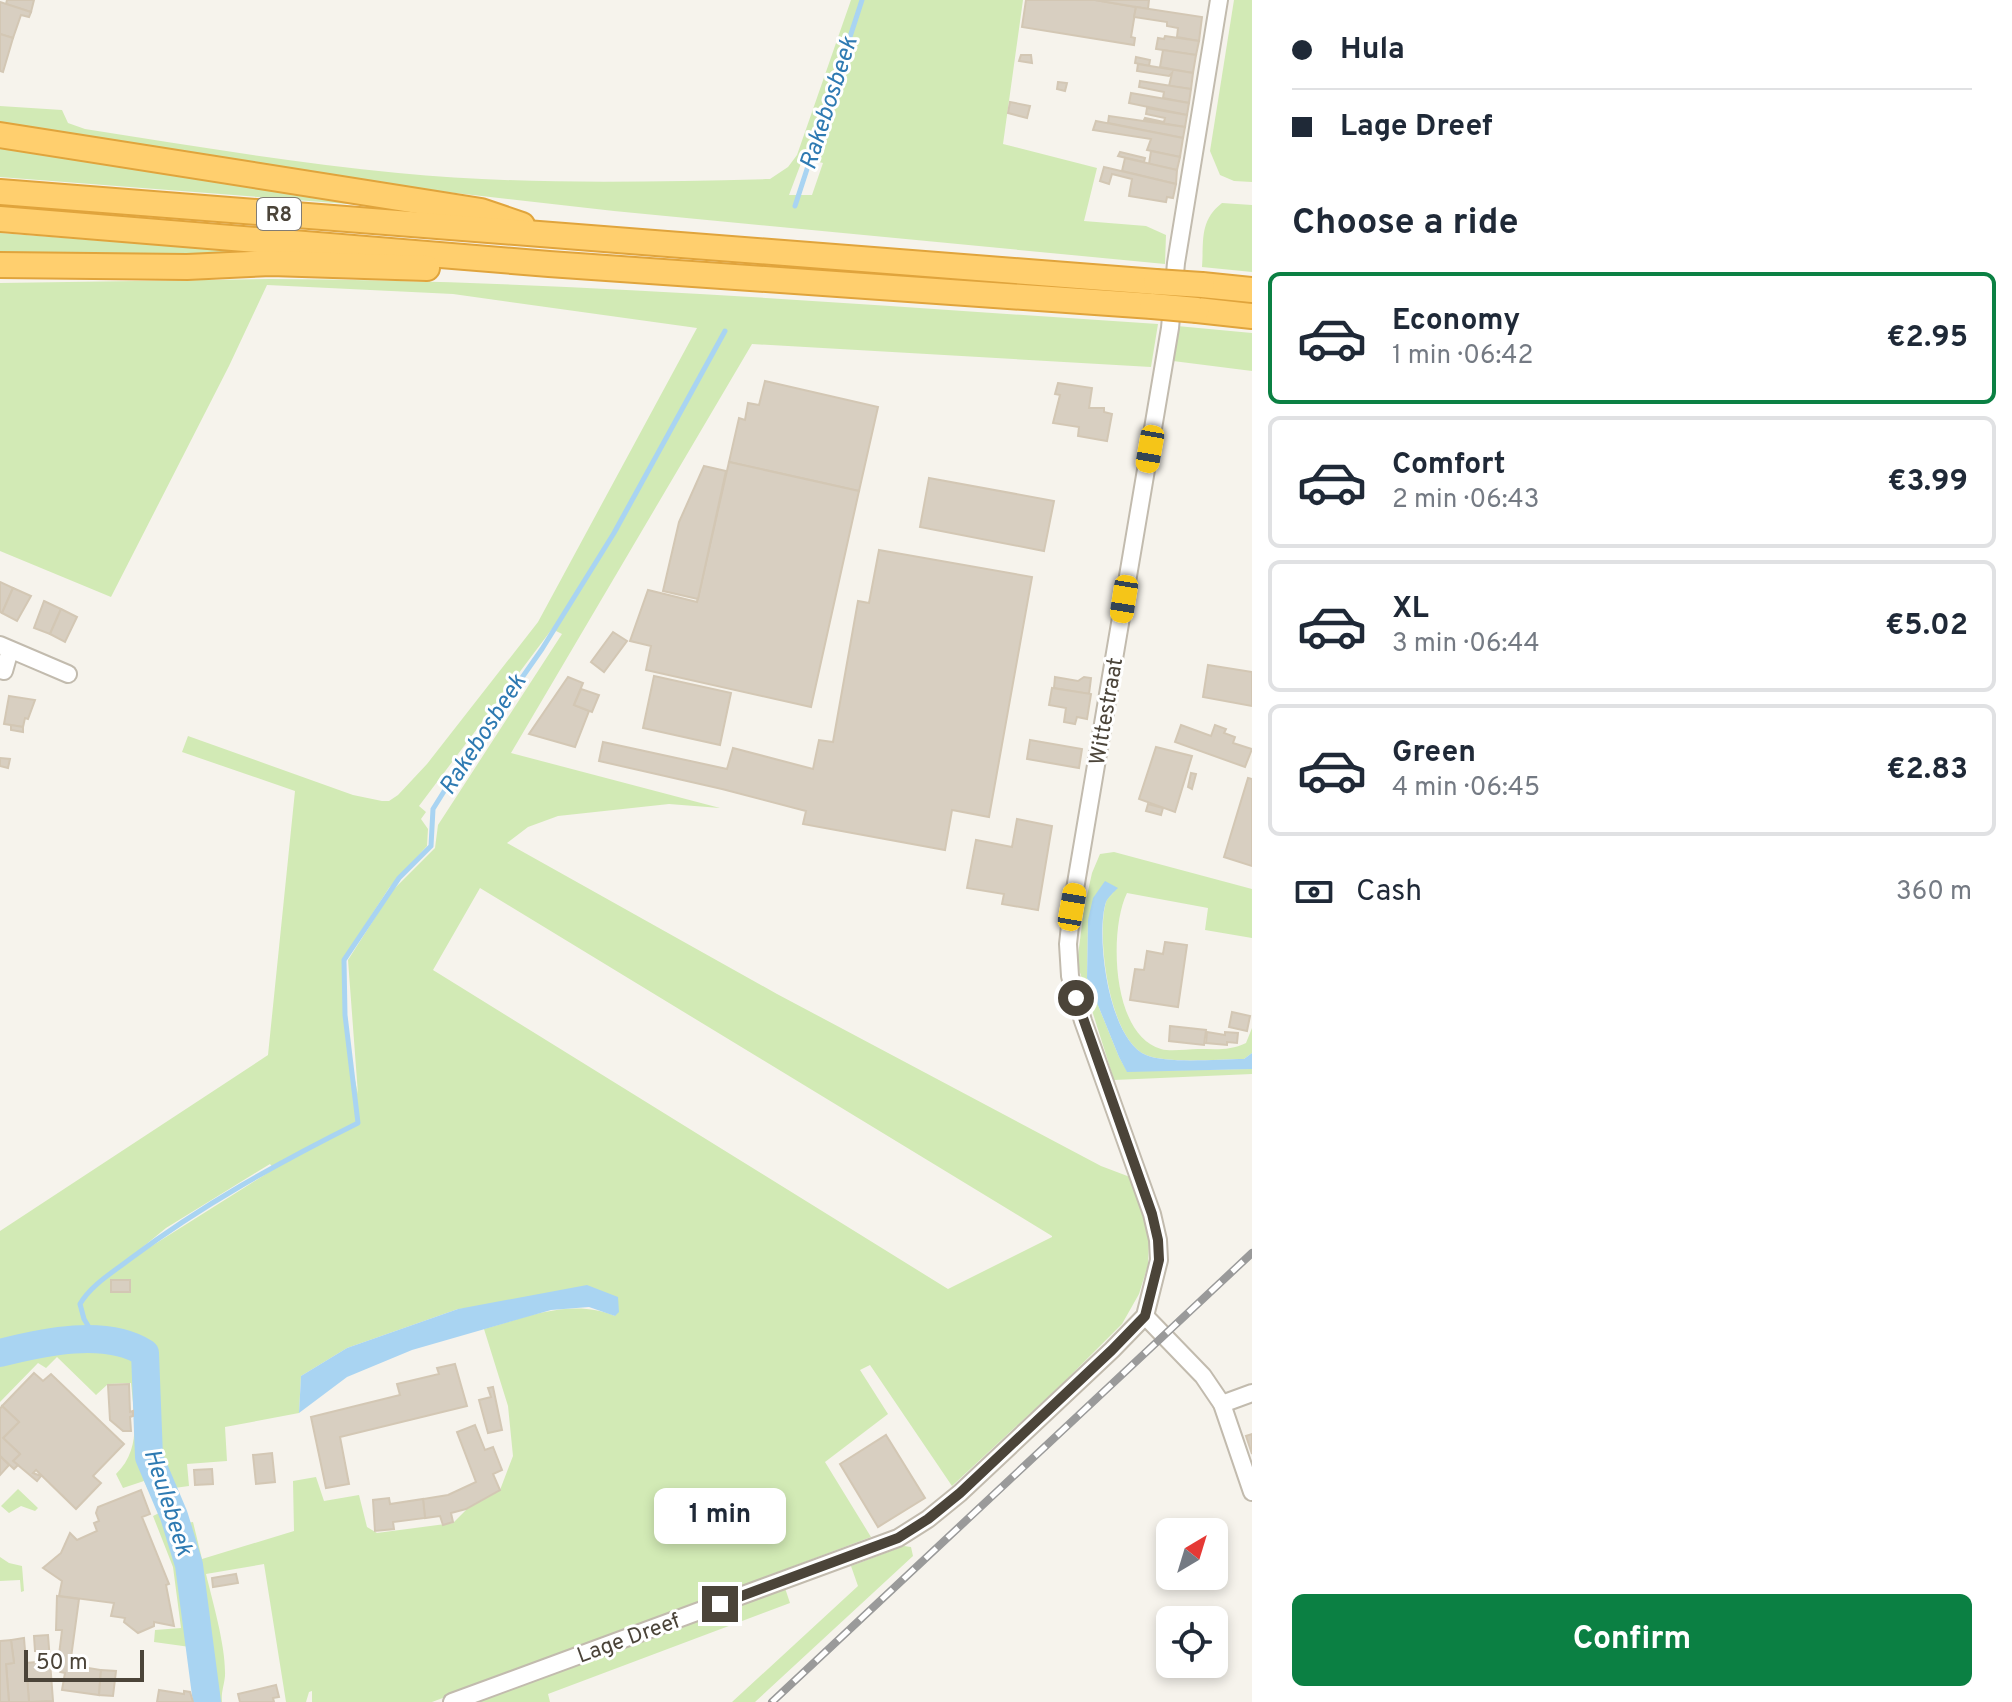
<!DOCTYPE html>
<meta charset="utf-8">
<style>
body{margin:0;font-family:Overpass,sans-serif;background:#f6f6f7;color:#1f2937;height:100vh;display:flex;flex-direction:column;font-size:30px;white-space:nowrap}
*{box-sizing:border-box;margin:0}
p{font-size:26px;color:#747a83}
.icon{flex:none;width:44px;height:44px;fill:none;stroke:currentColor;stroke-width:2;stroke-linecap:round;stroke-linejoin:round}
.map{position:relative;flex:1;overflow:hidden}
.panel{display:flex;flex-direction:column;background:#fff;width:760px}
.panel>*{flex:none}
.banner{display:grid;align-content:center;height:176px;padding:0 40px;background:#fff}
.needle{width:52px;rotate:38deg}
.tools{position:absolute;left:1156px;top:1518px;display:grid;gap:16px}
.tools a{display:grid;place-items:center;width:72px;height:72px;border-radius:12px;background:#fff;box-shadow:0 4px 12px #0003;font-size:40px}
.scale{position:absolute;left:24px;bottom:20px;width:120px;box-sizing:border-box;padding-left:8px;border:4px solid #4b4439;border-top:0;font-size:22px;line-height:28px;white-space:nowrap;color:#4b4439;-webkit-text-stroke:6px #fff;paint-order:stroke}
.end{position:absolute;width:36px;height:36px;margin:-18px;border:10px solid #4b4439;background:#fff;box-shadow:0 0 0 4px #fff}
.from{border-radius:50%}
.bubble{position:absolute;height:56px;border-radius:12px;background:#fff;box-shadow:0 4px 12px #0003;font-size:26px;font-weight:700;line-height:56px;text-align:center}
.car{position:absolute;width:24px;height:48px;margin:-24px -12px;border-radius:10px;box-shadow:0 0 6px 2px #0007;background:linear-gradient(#f5c518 24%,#345 0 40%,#f5c518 0 76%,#345 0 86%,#f5c518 0)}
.banner b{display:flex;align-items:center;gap:28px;height:76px;font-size:30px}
.banner b+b{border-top:2px solid #e0e1e3}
.banner i{width:20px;height:20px;background:#1f2937}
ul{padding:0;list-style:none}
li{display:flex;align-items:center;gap:24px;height:132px;margin:0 16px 12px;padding:0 24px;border:4px solid #e0e1e3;border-radius:12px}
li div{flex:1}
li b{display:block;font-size:30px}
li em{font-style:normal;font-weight:700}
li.active{border-color:#0b8043}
li>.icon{width:72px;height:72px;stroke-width:1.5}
h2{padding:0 40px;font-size:36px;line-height:96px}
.pay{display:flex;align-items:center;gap:20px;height:88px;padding:0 40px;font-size:30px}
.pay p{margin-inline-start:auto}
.primary-button{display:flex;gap:16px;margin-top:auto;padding:16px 40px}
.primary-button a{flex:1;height:92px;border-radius:12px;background:#0b8043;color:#fff;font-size:32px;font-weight:700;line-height:92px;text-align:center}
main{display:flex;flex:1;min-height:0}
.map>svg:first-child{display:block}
.green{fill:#d2eab5;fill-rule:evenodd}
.water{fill:#a9d4f2}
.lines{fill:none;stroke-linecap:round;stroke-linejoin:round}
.stream{stroke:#a9d4f2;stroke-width:5}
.river{stroke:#a9d4f2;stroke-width:28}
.building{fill:#d8cfc1;stroke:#d3c7b4;stroke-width:2}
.minor-casing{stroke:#c2bbae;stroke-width:20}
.highway-casing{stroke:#e0a43c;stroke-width:28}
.minor{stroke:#fff;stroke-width:16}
.highway{stroke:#ffcf6e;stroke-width:24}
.rail-casing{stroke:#9a9a9a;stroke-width:8}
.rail{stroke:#fff;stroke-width:5;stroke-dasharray:15;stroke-linecap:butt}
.highway-bridge-casing{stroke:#e0a43c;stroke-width:28;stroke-linecap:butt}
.highway-bridge{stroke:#ffcf6e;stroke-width:24}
.route{stroke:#4b4439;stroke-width:10}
.labels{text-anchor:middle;stroke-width:6;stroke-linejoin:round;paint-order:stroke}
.shield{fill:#fff;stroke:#817c74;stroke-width:2}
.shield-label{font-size:20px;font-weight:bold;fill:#4b4439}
.street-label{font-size:22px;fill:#4b4439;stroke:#fff}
.water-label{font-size:24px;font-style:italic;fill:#2e7ab2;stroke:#fff}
</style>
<main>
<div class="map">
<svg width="1252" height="1702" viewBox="0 0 1252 1702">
<rect width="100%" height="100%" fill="#f6f3ec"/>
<g class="green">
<path d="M851,0H1023L1003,144L1097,168L1084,221L1146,226L1166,235L1165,264L614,211L367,183L0,127V106L62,110L68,123L85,129C189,145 293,163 398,173C522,185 646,182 770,179L788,167L797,155ZM803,158L823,163L812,195H789Z"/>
<path d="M1234,0H1252V182L1234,181L1220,175L1210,151Z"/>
<path d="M0,143L387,207L0,177Z"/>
<path d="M1222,203L1252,205V272L1202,267C1204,241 1199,221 1222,203Z"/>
<path d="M0,233L317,257L0,256Z"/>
<path d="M270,279C566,280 862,305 1158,324L1151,367L752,344L511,753L720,808L669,804L558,816L528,827L507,843L777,994L1101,1166L1130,1177L1145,1219L1149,1241L1148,1265L1139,1294L1122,1324L1067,1379L952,1486L870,1365L860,1370L888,1414L825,1462L871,1537L432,1702H312V1691L309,1692L306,1702H286L264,1564L206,1574C213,1603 226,1647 225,1676C224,1686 221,1692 222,1702H212L204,1646L190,1647L154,1642L155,1630L181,1628L173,1567L153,1516L159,1513L144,1481L123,1488L116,1474C142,1449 134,1416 131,1383L108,1384L96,1395L57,1357L46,1368L38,1363L0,1402V1231L268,1055L295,791L182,752L188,736L353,795L382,801H389L398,795L427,764L538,622L697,328L453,294L267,285L229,366L111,597L0,551V283ZM552,629L562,634L438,825L435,848L392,891L348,960L358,1094L346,1039L343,959L389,888L427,846L428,829L421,819L426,812L419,806ZM480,888L1052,1236V1237L948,1289L433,970ZM270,1164L274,1169L139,1254L138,1251L166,1228ZM618,1298L615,1316C572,1298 527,1317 484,1329L508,1406L513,1456L500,1490L467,1509L453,1523L377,1533L367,1527L359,1495L324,1501L316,1477L293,1481L294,1531L202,1559L193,1522L173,1525L144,1445H152L153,1459L167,1489L189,1486L187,1464L227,1461L225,1427L299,1413L301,1376L347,1348L458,1309Z"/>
<path d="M1177,326L1252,333V371L1173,361Z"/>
<path d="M1114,852L1252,889V938L1205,930L1208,908L1127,893C1109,929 1111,1035 1161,1049C1171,1052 1187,1049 1198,1049C1215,1049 1230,1051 1246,1043L1252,1028V1053L1244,1059C1219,1059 1168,1064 1146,1055C1109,1040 1096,936 1106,902C1108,897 1114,893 1118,888L1088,920L1087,978L1119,1057L1127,1071L1252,1069V1074L1114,1080L1077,963L1084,909L1092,873L1100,854Z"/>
<path d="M18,1489L38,1508L35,1511L21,1506L9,1513L1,1506Z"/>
<path d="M904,1546L911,1547L913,1556L755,1702H732L858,1586L851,1566Z"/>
<path d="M0,1557L9,1563L22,1566L24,1591L21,1592L20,1580L0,1581Z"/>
<path d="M785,1588L790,1603L548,1694L550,1702H475Z"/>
</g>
<g class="water">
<path d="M1105,881L1118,888C1114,892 1108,897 1106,902C1095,936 1109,1040 1146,1055C1167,1064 1219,1059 1244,1059L1252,1053V1069L1127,1072L1119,1057L1087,978L1088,920L1093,898Z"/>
<path d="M587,1285L618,1297L619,1312L615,1316L589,1307L551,1310L412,1350L347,1377L299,1413L301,1376L347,1348L458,1309Z"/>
</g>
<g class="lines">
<g class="stream">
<path d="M795,206L862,0"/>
<path d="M96,1339L84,1319L80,1304C91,1285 112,1273 130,1259C202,1205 278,1163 358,1123L345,1015L344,960L399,878L431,846L433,809L458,769L542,649L614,533L725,331"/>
</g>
<path class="river" d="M0,1353C43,1342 106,1328 145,1353L149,1457L174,1516L189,1565L207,1702"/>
</g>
<g class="building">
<path d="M7,0H34L31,12L6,4Z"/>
<path d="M1026,0H1095L1136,7L1131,37L1135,38L1134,45L1022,27Z"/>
<path d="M1095,0H1149L1148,9Z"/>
<path d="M0,2L31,12L29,17L21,15L13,38L0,34Z"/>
<path d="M1136,7L1202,17L1199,41L1177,37L1178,28L1167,26V22L1134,17Z"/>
<path d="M0,34L13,38L3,72L0,71Z"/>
<path d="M1165,36L1199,41L1196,55L1156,49L1158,38L1164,39Z"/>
<path d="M1163,50L1196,55L1193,73L1160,67Z"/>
<path d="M1021,55H1031L1032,63L1019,61Z"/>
<path d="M1136,57L1150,60L1149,66L1135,63Z"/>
<path d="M1138,64L1193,73L1191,89L1169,86L1172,73L1169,76L1137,71Z"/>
<path d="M1140,81L1191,89L1189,103L1163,98L1164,92L1139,87Z"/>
<path d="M1058,82L1067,83L1065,91L1057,89Z"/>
<path d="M1131,93L1189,103L1187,115L1129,103Z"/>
<path d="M1010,102L1030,106L1027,118L1008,113Z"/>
<path d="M1147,108L1187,115L1185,127L1144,120L1145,118L1164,122L1165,118L1146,114Z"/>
<path d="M1109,116L1185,127L1183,138L1108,123Z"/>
<path d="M1096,121L1183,138L1180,157L1147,150L1151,139L1093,130Z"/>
<path d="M1151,151L1180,157L1177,170L1149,164Z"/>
<path d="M1120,152L1145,158L1144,162L1118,156Z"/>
<path d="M1125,158L1177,170L1176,184L1122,171Z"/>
<path d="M1104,167L1176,184L1173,198L1167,197L1166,202L1129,196L1132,179L1112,174L1109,184L1100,181Z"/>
<path d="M765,381L878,407L859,491L729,462L739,418L745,420L748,403L759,405Z"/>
<path d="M1058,383L1092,388L1089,408H1104V412L1112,414L1107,441L1078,436L1079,427L1053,423L1060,395L1055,394Z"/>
<path d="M729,462L859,491L811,707L646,670L651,646L630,641L648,590L697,602Z"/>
<path d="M704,466L726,471L698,599L663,591L679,522Z"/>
<path d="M929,478L1054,501L1044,551L920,527Z"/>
<path d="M879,550L1032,577L989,817L952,810L945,850L803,824L806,811L722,789L599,761L603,742L727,769L733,748L813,769L819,740L833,742L858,601L869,603Z"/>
<path d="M0,582L13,588L2,613L0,612Z"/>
<path d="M13,588L31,596L17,621L2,613Z"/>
<path d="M44,601L61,609L50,634L34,628Z"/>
<path d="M61,609L77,617L65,642L50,634Z"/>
<path d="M613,632L627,641L604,672L591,662Z"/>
<path d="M1208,665L1252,672V706L1203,697Z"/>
<path d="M654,676L731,693L720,745L643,728Z"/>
<path d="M568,677L583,683L574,705L589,711L575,747L529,734Z"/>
<path d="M1055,677L1078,681L1084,677L1091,678L1089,694L1054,688Z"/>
<path d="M1052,688L1091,694L1087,719L1077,717L1075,724L1064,722L1066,708L1049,705Z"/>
<path d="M581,689L599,695L592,712L574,705Z"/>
<path d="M9,696L35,700L28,719L25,718L23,727L4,724Z"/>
<path d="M11,725L23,727V732L11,730Z"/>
<path d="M1181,725L1211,736L1215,725L1226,729L1224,733L1235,737L1233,743L1252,749L1245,767L1175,742Z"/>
<path d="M1030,740L1082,749L1079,768L1027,759Z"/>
<path d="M1156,747L1192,756L1175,812L1139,799Z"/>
<path d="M0,758L10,759L8,768L0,766Z"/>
<path d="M1191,773L1196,774L1192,789L1188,787Z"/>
<path d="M1248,778L1252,779V866L1224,857Z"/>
<path d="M1148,804L1163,808L1161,815L1146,811Z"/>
<path d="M1017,819L1052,826L1038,910L1002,904L1004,894L967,888L976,840L1012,847Z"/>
<path d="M1165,942L1187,945L1178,1007L1130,1000L1135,969L1144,970L1147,951L1163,954Z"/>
<path d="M1232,1012L1250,1016L1247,1031L1229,1027Z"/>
<path d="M1170,1026L1206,1030L1204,1045L1169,1041Z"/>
<path d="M1207,1032L1225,1035V1032L1238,1033L1237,1043L1227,1042V1045L1206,1043Z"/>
<rect x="111" y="1280" width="19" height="12"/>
<path d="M455,1364L467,1406L340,1437L349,1484L326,1488L311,1417L400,1395L397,1384L439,1374L437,1368Z"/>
<path d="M34,1373L43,1381L51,1374L124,1444L93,1476L101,1483L76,1509L36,1470L33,1473L41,1476L37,1481L13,1461L20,1454L3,1438L19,1422L2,1406Z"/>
<path d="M129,1384L130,1412L133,1411V1416L130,1417L131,1431H123L110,1420L108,1385Z"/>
<path d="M493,1387L502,1430L488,1433L479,1400L491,1397L488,1388Z"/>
<path d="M2,1406L19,1422L3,1438L20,1454L13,1461L18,1465L14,1469L0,1456V1409Z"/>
<path d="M475,1425L485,1450L493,1447L502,1470L493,1474L500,1490L466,1509L451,1513L453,1522L443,1525L440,1516L425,1518L423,1499L448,1495L476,1482L457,1432Z"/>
<path d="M1252,1434V1454L1246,1436Z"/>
<path d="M886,1435L925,1498L878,1527L840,1464Z"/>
<path d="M272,1453L275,1482L256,1484L253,1455Z"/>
<path d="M0,1456L9,1465L0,1475Z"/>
<path d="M212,1469L213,1484L195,1485L194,1470Z"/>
<path d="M141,1490L150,1514L142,1517L169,1584L166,1585L174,1626L154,1622V1626L138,1633L124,1622L125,1618L111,1616L114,1603L59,1596L62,1581L43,1568L61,1553L70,1533L77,1540L97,1531L94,1523L99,1521L96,1513L98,1507Z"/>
<path d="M389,1498L390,1504L423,1499L425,1518L393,1522L394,1529L375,1531L373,1500Z"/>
<path d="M236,1574L238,1583L213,1587L212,1578Z"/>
<path d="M57,1596L79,1599L70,1665L101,1670L99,1695L62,1690L65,1673L60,1672L59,1655L62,1630H56Z"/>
<path d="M48,1635L53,1701L29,1702L26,1663L37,1662L40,1656L38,1651H35L34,1636Z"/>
<path d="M24,1638L29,1702H9L6,1664L14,1663L11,1640Z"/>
<path d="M11,1640L14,1663L6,1664L9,1702H0V1641Z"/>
<path d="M101,1670L116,1671L113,1696L99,1695Z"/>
<path d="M276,1685L279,1697L273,1698L274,1702H240L238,1694Z"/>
<path d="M159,1690L184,1694V1691L190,1692L193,1702H157Z"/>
</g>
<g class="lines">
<g class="minor-casing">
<g id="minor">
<path d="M0,645L68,674"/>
<path d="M0,670L4,671L10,650"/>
<path d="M1145,1316L1203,1376L1222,1404L1252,1492"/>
<path d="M1222,1404L1252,1393"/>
<path d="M452,1702L898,1538L928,1519L960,1493L1112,1350L1145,1316L1159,1260L1158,1240L1152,1214L1083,1021L1070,976L1068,944L1072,907L1170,328L1176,263L1219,0"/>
</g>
</g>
<g class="highway-casing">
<g id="highway">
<path d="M0,135L481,211L522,225"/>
<path d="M0,192L1156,282"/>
<path d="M0,219L549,264L1152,306"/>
<path d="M0,265L187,267L271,263L427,268"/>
<path d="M1202,285L1252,290"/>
<path d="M1197,310L1252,316"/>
</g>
</g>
<use href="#minor" class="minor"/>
<use href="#highway" class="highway"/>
<g class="rail-casing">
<path id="rail" d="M772,1702L1252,1253"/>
</g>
<use href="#rail" class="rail"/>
<g class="highway-bridge-casing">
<g id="highway-bridge">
<path d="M1156,282L1202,285"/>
<path d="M1152,306L1197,310"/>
</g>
</g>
<use href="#highway-bridge" class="highway-bridge"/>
</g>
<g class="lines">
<path class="route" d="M720,1604L898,1538L928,1519L960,1493L1112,1350L1145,1316L1159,1260L1158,1240L1152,1214L1076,998"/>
</g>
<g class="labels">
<rect class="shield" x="257" y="198" width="44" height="32" rx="6"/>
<g class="shield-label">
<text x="279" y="221">R8</text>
</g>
<g class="street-label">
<text transform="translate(1105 711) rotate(-80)" y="8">Wittestraat</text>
<text transform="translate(628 1637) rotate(-20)" y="8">Lage Dreef</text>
</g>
<g class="water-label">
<text transform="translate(828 103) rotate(-72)" y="8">Rakebosbeek</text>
<text transform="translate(482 734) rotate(-57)" y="8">Rakebosbeek</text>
<text transform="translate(169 1502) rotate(72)" y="8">Heulebeek</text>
</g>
</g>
</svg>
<div class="tools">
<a><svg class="needle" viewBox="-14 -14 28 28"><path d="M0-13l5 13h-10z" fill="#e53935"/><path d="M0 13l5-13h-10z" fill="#747a83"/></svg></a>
<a><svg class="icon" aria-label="locate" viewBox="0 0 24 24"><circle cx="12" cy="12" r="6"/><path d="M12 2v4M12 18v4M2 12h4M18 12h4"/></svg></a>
</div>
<div class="scale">50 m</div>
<i class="end from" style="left:1076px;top:998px"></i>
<i class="end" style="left:720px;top:1604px"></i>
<div class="bubble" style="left:654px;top:1488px;width:132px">1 min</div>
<i class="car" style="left:1150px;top:449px;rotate:190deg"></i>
<i class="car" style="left:1124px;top:599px;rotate:189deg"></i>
<i class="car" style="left:1072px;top:907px;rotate:10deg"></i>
</div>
<section class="panel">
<div class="banner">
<b><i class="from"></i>Hula</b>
<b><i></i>Lage Dreef</b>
</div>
<h2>Choose a ride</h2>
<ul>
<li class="active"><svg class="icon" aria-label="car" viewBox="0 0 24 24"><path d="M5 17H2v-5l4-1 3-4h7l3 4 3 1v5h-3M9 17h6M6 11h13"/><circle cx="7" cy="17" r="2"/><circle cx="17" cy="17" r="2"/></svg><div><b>Economy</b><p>1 min · 06:42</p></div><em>€2.95</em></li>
<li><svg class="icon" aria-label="car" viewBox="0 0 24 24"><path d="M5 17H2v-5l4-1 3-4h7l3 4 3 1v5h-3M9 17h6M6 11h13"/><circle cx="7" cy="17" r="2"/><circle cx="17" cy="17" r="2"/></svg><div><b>Comfort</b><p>2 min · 06:43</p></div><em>€3.99</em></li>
<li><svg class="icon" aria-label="car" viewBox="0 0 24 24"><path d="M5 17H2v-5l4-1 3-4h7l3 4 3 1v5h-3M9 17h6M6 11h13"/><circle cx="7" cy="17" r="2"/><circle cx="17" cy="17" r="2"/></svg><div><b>XL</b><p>3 min · 06:44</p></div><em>€5.02</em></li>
<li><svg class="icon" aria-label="car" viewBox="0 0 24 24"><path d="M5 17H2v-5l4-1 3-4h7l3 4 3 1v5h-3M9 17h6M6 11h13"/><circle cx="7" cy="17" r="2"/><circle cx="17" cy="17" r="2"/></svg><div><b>Green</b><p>4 min · 06:45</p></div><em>€2.83</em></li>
</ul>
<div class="pay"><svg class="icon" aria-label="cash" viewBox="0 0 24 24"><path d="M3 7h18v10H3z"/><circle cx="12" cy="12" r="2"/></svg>Cash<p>360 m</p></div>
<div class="primary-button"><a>Confirm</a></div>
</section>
</main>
